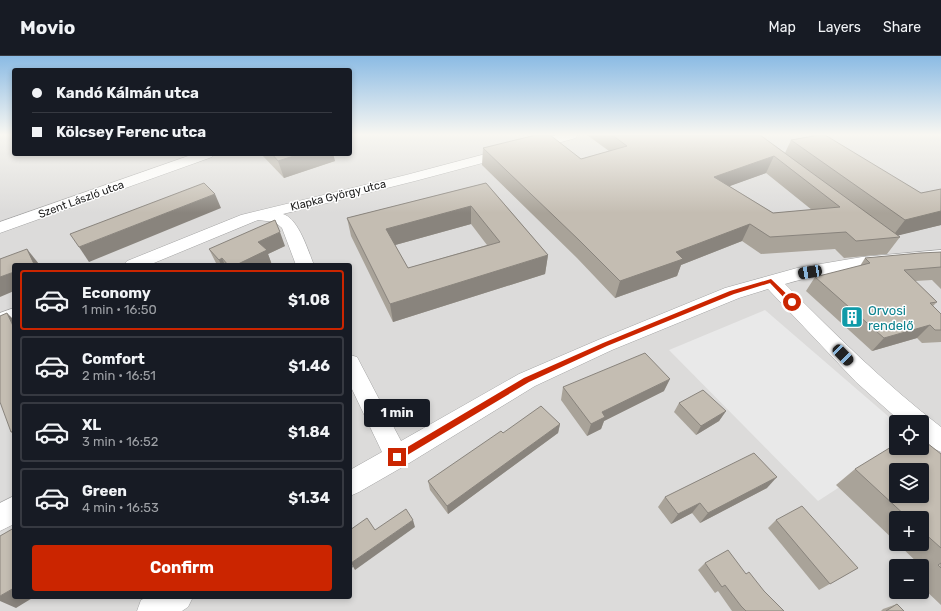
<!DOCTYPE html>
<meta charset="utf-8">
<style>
body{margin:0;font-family:Rubik,sans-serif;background:#20242c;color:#f1f3f6;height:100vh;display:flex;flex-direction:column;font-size:15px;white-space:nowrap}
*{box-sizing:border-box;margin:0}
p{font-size:13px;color:#9ea1a6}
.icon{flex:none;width:22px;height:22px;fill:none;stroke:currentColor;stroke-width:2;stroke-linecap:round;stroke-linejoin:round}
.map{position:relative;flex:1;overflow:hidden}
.side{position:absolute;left:12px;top:207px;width:340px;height:336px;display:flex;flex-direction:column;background:#171b24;border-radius:4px;box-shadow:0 2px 6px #0003}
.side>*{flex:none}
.hud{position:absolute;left:12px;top:12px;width:340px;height:88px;border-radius:4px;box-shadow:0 2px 6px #0003;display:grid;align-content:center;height:88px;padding:0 20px;background:#171b24}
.fabs{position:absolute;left:889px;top:359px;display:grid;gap:8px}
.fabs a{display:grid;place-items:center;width:40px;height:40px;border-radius:4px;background:#171b24;box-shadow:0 2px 6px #0003;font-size:20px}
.end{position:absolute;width:18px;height:18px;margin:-9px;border:5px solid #cb2500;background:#fff;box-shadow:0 0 0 2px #fff}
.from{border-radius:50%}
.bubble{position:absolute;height:28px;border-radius:4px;background:#171b24;box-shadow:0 2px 6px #0003;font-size:13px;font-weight:700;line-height:28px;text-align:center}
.car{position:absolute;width:12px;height:24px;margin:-12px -6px;border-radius:5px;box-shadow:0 0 3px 1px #0007;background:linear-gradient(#222 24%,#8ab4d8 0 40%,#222 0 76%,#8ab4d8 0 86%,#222 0)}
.hud b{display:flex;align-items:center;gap:14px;height:38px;font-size:15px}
.hud b+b{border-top:1px solid #363941}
.hud i{width:10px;height:10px;background:#f1f3f6}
ul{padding:7px 0 0;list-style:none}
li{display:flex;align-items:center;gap:12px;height:60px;margin:0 8px 6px;padding:0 12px;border:2px solid #363941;border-radius:4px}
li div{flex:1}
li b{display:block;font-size:15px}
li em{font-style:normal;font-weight:700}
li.selected{border-color:#cb2500}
li>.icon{width:36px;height:36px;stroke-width:1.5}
.cta{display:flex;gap:8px;margin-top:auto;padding:8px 20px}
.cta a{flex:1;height:46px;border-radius:4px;background:#cb2500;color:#fff;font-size:16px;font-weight:700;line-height:46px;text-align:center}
header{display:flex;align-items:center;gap:24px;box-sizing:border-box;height:56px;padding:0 20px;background:#171b24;border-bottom:1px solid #363941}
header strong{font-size:19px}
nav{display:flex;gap:22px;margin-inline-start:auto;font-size:14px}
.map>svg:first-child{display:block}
.residential{fill:#dcdbda;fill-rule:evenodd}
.parking{fill:#e9e9e9}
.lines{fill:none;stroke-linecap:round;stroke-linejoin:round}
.street-casing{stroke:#a4a4a4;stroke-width:1}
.street{fill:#fff;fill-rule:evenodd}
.wall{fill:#a9a399;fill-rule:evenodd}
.shaded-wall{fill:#89847d}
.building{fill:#c4bdb2;stroke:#89847d;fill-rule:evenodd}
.route{fill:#cb2500}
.labels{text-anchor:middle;stroke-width:3;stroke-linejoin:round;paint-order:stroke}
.far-street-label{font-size:11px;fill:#1d1d1d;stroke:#fff}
.culture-label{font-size:13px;fill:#0d838f;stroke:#fff;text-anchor:start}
</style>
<header>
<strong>Movio</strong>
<nav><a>Map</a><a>Layers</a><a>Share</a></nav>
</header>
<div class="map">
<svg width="941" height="555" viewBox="0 0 941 555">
<rect width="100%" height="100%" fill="#efede3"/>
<path class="residential" d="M0,79H14V98H350V79H941V555H0ZM14,209H350V541H14ZM896,366H922V392H896ZM896,414H922V440H896ZM896,462H922V488H896ZM896,510H922V536H896Z"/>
<path class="parking" d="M765,254L896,367V392H900L818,445L669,294Z"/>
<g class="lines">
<g class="street-casing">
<g id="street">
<path d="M557,79H577L576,82L415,125L283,158C299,163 308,195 314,209H296L282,172L275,166L258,164L149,209H124L127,205L241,159L406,119Z"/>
<path d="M194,98H214L212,101L0,177V166Z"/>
<path d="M941,194V206C889,210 835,213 785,228C835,278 885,328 941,371V396L933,392L922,384V366H901L856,326L768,233L739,242L612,294L535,330L406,409L359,436L350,440V414L382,396L350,329V299L357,301L401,385L519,318L598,284L725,232L797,212L862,201Z"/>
<path d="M14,252V267L0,272V257Z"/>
<path d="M14,440V468L0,475V447Z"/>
<path d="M148,541H193L188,551L182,555H137L141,544Z"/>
</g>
</g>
<use href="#street" class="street"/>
</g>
<g class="wall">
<path d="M587,79H760L785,97L791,84L921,137L941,133V169L898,179L900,181L887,198L844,202L835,193L761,198L742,185L681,209L677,220L615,242L577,202L482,109L483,92L581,103L609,95ZM766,117L812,154L773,157L729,130Z"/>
<path d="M261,98H333L335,105L284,122Z"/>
<path d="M486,127L548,199L545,218L393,266L351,180L347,162ZM471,168L487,189L408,212L395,189Z"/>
<path d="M285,190L268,198L272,209H217L209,193Z"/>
<path d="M941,196V233L932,224L915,225L937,246L933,250L941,258V286L922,287L917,282L872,295L806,235L815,221L860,210L865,202Z"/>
<path d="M563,331L664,335L604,365L601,373L587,380L561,344Z"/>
<path d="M679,347L726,355L719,365L696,379L674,356Z"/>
<path d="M560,368L558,377L448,458L430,434L428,425Z"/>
<path d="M941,398V549L922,531V514L923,513L922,511V510H921L898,488H922V462H896V486L836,429L855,413Z"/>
<path d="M767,432L700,467L692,457L671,468L658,451L665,441Z"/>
<path d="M776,464L858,512L819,534L768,472Z"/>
<path d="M705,507L746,518L784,555H732L718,535L715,537L698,514Z"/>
<path d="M897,548L904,555H881L883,553Z"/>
</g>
<g class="shaded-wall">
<path d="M300,98H333L335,105L284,122L278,105Z"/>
<path d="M774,100L766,117L708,138L714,121Z"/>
<path d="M215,138L221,152L89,206L79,191Z"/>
<path d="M471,150V168L388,191L386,173Z"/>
<path d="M941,155V169L892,181L905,164Z"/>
<path d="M750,168L742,185L681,209L677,220L615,242L620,225L676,196Z"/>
<path d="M280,176L285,190L268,198L272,209H236L258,186Z"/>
<path d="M27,193L39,208V209H32Z"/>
<path d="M548,199L545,218L393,266L390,248Z"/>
<path d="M222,202L225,209H221L219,204Z"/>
<path d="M14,216V235L0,241V221Z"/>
<path d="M7,257L14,264V272Z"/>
<path d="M930,269L917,282L872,295L884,282Z"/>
<path d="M670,323L664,335L604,365L601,373L587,380L591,368L602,356Z"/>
<path d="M726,355L719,365L696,379L701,370Z"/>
<path d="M560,368L558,377L448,458L447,450Z"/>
<path d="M14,374V379L11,376Z"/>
<path d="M777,421L767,432L700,467L708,457Z"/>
<path d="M700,447L692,457L671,468L678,458Z"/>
<path d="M413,464L415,471L355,514L351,507Z"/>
<path d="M350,505L353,511L350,513Z"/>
<path d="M14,532V541H34L16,552L0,545V540Z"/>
</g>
<g class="building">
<path d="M536,79H550L581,103L627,90L612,79H760L900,181L856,185L846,176L770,181L750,168L676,196L683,203L620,225L580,185L483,92ZM774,100L840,151L773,157L714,121Z"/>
<path d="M819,79H825L921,137L941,133V155L905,164L791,84Z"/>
<path d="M272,98H300L278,105Z"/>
<path d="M204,127L215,138L79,191L70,178Z"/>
<path d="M486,127L548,199L390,248L347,162ZM471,150L500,186L408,212L386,173Z"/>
<path d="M275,164L280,176L258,186L267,194L236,209H228L222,202L219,204L209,193Z"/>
<path d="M27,193L34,208L32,209H14V216L0,221V203Z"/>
<path d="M941,196V211L904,214L937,246L930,247L941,258V274H935L930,269L884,282L815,221L870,207L865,202L920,197Z"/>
<path d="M7,257L14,272V374L11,376L0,346V260Z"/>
<path d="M645,297L670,323L602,356L605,361L591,368L563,331Z"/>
<path d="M703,334L726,355L701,370L679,347Z"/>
<path d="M541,350L560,368L447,450L428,425L501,375L503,377Z"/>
<path d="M922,383L941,398V492L922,475V462H908L855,413L896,388V392H922ZM896,414H922V440H896Z"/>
<path d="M754,397L777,421L708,457L700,447L678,458L665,441Z"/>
<path d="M802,450L858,512L830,528L776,464Z"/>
<path d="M406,453L413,464L351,507L350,505V474L367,462L375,474Z"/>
<path d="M14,472V532L0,540V480Z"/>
<path d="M728,494L746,518L749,516L764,535L784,555H746L741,550L725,529L722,531L705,507Z"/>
<path d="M941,507V512L938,509Z"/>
<path d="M897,548L904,555H886Z"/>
</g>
<linearGradient id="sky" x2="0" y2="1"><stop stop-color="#8bbbe4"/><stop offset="0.5" stop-color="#f8f7f2"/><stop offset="1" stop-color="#f8f7f2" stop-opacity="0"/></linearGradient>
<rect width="941" height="157" fill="url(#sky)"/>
<path class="route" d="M771,223L794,245V248H790L770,227L734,238L607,290L529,326L399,404H394V399L524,322L603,287L730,235Z"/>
<defs>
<g id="building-square" transform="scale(1.15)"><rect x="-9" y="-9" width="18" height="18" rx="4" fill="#0f9aa8" stroke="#fff"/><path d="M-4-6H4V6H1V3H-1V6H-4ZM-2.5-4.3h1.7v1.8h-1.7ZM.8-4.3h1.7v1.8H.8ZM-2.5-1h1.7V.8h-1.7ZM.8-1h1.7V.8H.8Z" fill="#fff"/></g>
</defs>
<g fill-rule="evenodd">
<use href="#building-square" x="852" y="261"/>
</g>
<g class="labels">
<g class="far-street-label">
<text transform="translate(338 139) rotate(-14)" y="4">Klapka György utca</text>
<text transform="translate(81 143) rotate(-20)" y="4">Szent László utca</text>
</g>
<g class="culture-label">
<text x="868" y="259">Orvosi<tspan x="868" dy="15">rendelő</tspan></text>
</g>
</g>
</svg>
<div class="fabs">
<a><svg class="icon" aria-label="locate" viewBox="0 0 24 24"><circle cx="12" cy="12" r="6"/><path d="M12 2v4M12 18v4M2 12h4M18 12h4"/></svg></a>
<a><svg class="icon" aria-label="layers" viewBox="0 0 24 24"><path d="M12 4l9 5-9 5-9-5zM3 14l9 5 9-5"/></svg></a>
<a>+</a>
<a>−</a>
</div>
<i class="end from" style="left:792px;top:246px"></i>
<i class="end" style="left:397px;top:401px"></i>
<div class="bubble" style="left:364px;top:343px;width:66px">1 min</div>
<i class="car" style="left:810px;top:216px;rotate:261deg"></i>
<i class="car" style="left:843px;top:299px;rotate:136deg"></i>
<div class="hud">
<b><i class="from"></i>Kandó Kálmán utca</b>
<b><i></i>Kölcsey Ferenc utca</b>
</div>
<section class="side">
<ul>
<li class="selected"><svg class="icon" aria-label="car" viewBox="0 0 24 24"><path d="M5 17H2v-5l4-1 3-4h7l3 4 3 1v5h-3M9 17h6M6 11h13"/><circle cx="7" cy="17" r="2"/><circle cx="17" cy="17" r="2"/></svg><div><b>Economy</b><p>1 min · 16:50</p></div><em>$1.08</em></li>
<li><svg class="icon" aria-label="car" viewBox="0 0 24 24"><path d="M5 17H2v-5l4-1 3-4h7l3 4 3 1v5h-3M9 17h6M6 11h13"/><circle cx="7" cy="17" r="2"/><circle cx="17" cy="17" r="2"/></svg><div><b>Comfort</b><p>2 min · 16:51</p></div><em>$1.46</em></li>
<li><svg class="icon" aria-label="car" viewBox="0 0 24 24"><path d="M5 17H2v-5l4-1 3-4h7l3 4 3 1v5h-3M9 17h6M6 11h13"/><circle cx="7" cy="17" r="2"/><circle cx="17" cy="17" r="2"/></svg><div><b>XL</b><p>3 min · 16:52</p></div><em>$1.84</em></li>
<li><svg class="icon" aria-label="car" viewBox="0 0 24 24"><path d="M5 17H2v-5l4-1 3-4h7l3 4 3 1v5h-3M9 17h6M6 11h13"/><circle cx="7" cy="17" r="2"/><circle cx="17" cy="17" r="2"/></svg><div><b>Green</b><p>4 min · 16:53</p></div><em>$1.34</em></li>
</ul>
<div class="cta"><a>Confirm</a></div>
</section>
</div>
